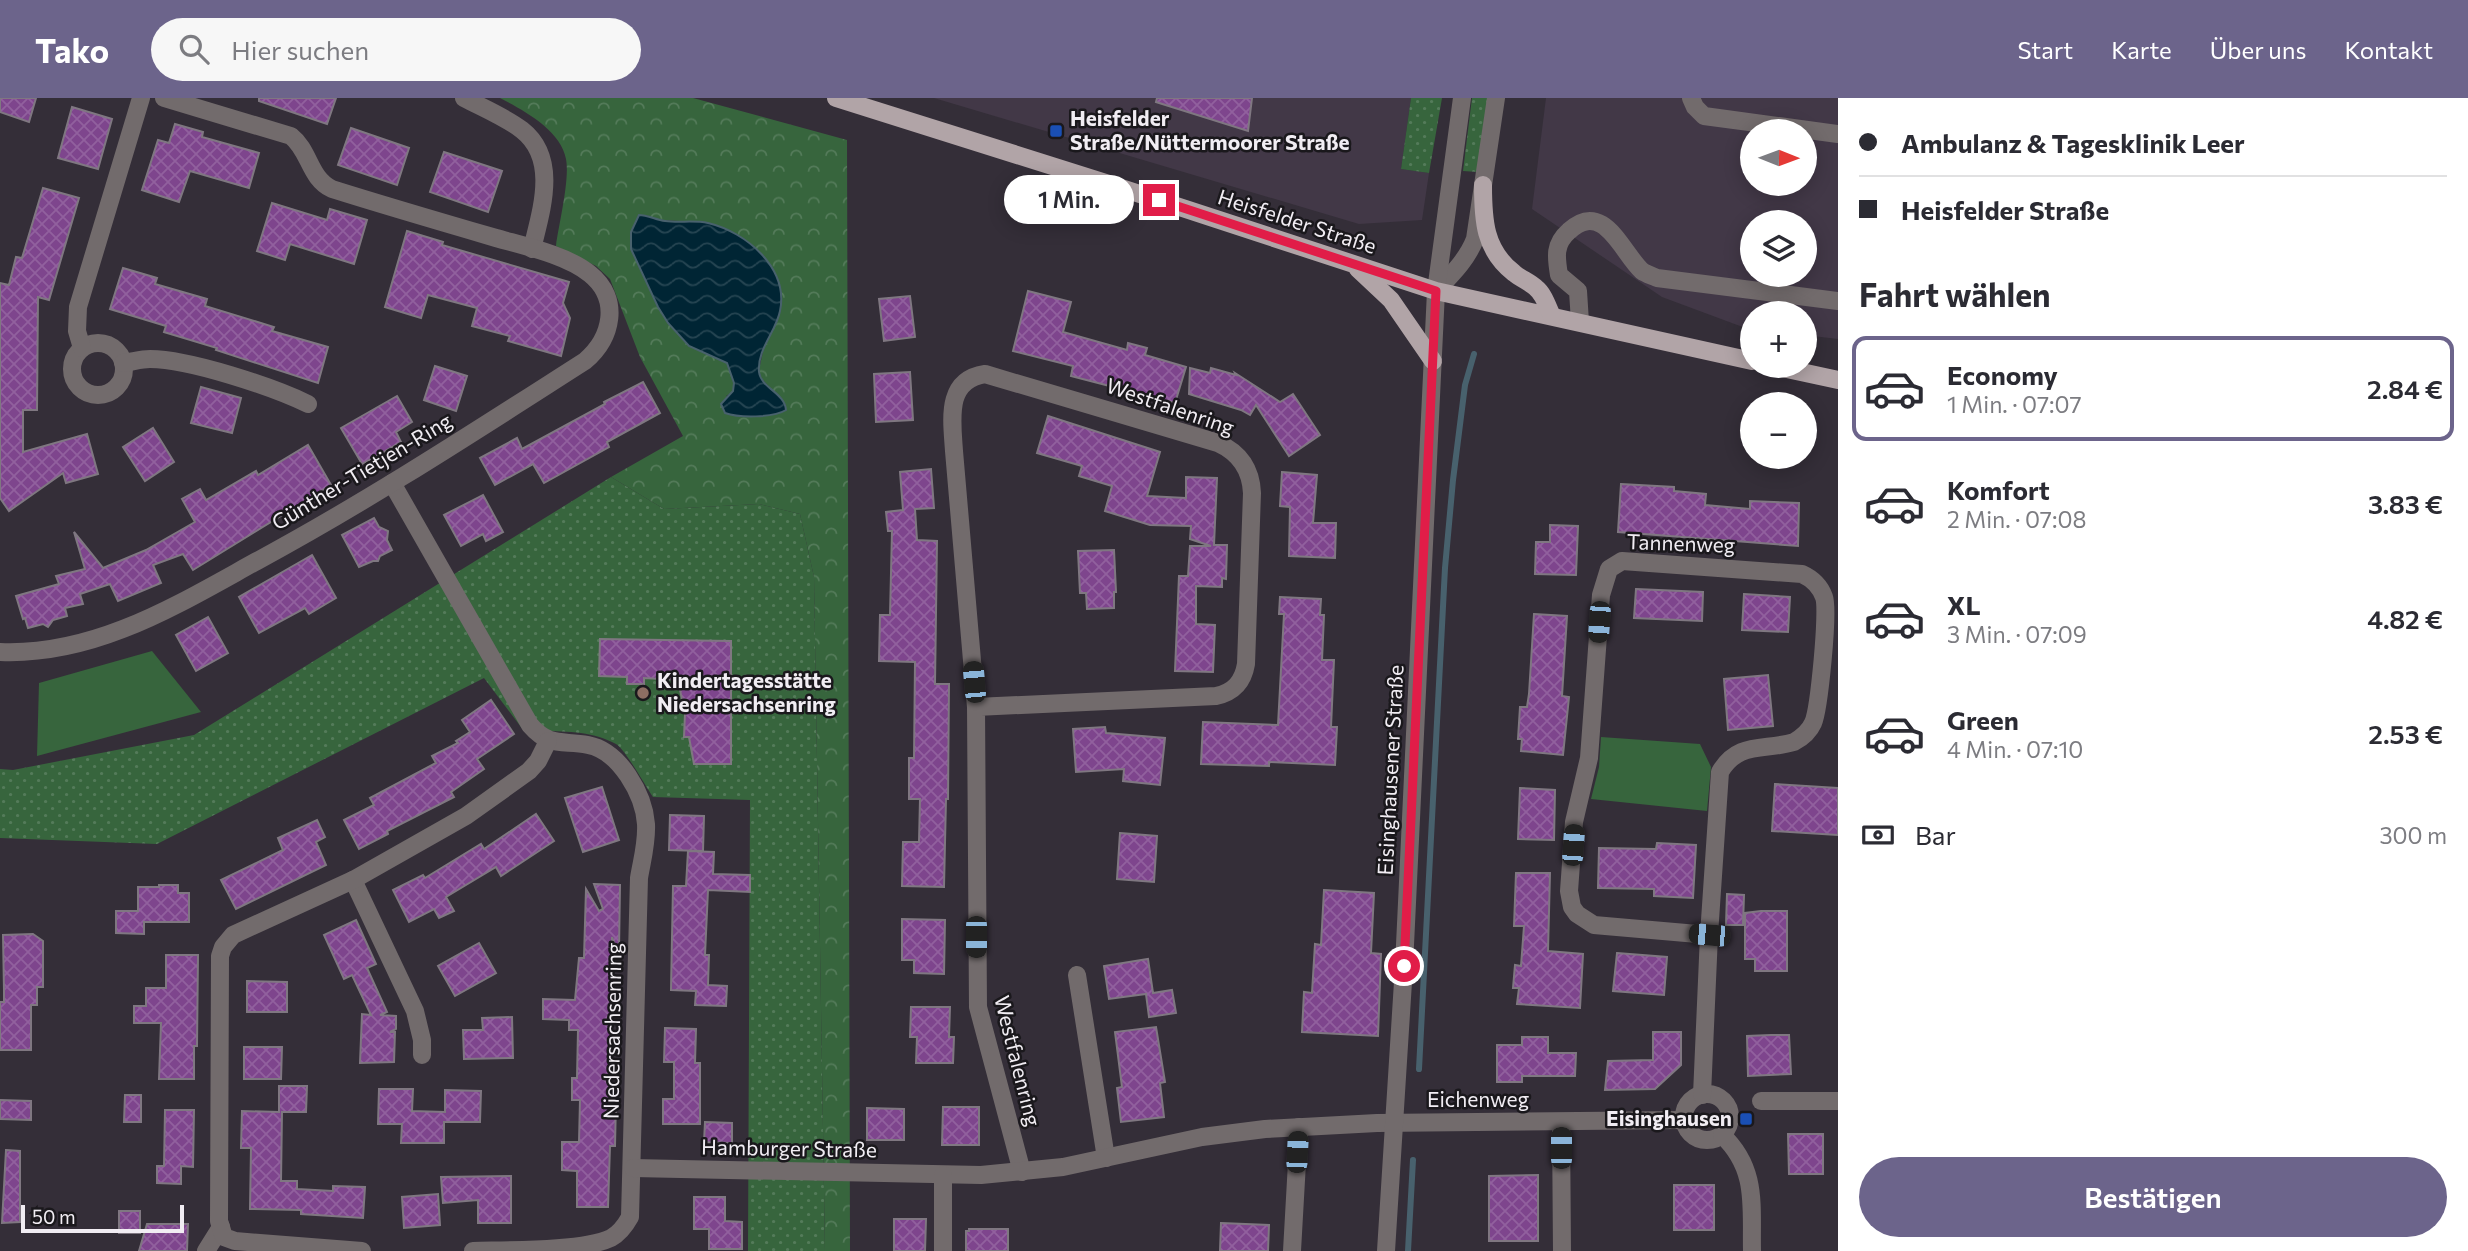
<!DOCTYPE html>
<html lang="de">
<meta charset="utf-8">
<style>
body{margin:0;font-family:Commissioner,sans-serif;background:#f7f7f7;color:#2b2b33;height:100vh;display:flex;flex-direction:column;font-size:26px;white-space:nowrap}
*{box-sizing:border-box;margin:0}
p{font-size:23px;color:#7c7c81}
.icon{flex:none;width:38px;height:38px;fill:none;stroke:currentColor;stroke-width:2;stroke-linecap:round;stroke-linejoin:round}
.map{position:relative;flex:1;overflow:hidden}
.side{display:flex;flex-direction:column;background:#fff;width:630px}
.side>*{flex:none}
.banner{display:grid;align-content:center;height:154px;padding:0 21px;background:#fff}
.needle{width:46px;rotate:91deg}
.buttons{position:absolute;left:1740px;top:21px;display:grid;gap:14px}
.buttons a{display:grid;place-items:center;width:77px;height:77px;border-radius:50%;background:#fff;box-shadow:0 4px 18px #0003;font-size:35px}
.scale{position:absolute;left:21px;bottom:18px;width:163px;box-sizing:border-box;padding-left:7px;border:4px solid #f1edf3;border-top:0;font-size:19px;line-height:24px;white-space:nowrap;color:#f1edf3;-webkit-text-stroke:5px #1a181c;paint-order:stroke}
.end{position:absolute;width:32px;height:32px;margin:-16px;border:9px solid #e11d48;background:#fff;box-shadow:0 0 0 4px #fff}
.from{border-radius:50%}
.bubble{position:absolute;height:49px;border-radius:24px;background:#fff;box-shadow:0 4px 18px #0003;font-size:23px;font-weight:600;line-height:49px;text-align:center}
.car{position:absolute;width:21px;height:42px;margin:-21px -10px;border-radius:9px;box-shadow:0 0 5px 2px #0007;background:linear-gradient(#222 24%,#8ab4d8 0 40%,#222 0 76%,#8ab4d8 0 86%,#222 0)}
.banner b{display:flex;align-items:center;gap:24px;height:66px;font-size:26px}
.banner b+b{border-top:2px solid #e1e1e2}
.banner i{width:18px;height:18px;background:#2b2b33}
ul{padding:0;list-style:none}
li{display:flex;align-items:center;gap:21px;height:105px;margin:0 14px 10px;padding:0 7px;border:4px solid transparent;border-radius:14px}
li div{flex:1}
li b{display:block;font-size:26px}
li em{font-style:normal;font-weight:600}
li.selected{border-color:#6c648b}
li>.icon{width:63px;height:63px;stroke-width:1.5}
h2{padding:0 21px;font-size:32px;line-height:84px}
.pay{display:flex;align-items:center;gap:18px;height:77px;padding:0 21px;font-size:26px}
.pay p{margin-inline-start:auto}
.button{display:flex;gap:14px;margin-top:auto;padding:14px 21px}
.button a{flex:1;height:80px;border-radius:42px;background:#6c648b;color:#fff;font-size:28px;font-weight:600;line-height:80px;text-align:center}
header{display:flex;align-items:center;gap:42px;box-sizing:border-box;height:98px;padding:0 35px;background:#6c648b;color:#fff}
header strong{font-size:33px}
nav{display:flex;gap:38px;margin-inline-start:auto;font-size:24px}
.search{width:490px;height:63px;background:#f7f7f7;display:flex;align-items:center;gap:18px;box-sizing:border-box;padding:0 24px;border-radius:38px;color:#7c7c81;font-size:26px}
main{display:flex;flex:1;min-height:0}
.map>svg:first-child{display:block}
.built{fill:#423847;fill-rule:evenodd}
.grass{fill:url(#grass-dots)}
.forest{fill:url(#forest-crowns);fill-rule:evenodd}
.park{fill:#37653d}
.water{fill:url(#water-waves);stroke:#48616d;stroke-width:2}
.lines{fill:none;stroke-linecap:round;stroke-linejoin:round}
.stream{stroke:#48616d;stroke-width:6}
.building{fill:url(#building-cross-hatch);stroke:#7f7781;stroke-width:2}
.minor{stroke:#726b6c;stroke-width:18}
.major{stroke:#b1a4a7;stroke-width:18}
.route{stroke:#e11d48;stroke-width:9}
.transit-dot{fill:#1a4fb4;stroke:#1a181c;stroke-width:2.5}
.education-dot{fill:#8d6e63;stroke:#1a181c;stroke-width:2.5}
.labels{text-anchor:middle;stroke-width:5;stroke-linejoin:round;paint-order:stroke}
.poi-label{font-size:21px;font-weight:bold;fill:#f1edf3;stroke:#1a181c;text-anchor:start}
.street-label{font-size:21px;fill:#f1edf3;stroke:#1a181c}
</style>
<header>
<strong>Tako</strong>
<div class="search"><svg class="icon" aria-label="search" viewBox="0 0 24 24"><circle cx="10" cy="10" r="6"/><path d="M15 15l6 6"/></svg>Hier suchen</div>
<nav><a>Start</a><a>Karte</a><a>Über uns</a><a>Kontakt</a></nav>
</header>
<main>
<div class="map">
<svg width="1838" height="1153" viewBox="0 0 1838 1153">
<defs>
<pattern id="grass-dots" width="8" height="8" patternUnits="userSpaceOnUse" patternTransform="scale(1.75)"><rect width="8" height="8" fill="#37653d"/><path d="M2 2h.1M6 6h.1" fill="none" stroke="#547b5a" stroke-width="1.8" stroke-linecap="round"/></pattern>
<pattern id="forest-crowns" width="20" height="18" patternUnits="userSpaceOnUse" patternTransform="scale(1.75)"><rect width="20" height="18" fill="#37653d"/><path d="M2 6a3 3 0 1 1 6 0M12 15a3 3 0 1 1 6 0" fill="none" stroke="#547b5a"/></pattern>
<pattern id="water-waves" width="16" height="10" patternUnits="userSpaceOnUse" patternTransform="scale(1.75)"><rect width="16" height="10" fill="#002534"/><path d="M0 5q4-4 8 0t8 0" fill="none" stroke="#264552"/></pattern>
<pattern id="building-cross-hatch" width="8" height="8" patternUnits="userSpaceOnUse" patternTransform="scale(1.75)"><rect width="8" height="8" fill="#7e458d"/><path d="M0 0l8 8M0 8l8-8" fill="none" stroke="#91609e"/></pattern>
</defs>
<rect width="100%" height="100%" fill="#342e38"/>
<g class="built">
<path d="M934,0H1411L1401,71L1429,75L1422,122L1359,126Z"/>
<path d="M1546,0H1838V241L1804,237V215H1752V230L1740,228L1662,199L1532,111ZM1752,33H1804V86H1752ZM1752,124H1804V177H1752Z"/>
</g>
<g class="grass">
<path d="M1411,0H1442L1429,75L1401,71Z"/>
<path d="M1472,0H1490L1478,74L1463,73Z"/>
<path d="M611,379L664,411L759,406L800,416L814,479L825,1153H748L750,702L653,699C646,689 625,651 616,646C590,631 552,633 524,633L484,580L157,746L0,740V671L13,672L194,637Z"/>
</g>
<path class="forest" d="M500,0H693L847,42L850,1153H825L814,479L800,416L759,406L664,411L611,379L683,338L640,259L610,181L596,168L556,148C559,125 570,82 566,61C561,32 523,12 500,0ZM646,117L656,122L705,124L722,129L736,136L763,157L778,182L776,226L764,249L759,272L761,280L786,307C756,325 753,315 726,298L733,294L734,284L727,264L704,255L651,195L631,151Z"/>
<g class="park">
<path d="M152,553L201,614L37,658L39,585Z"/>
<path d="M1601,639L1700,646L1711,669L1707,713L1591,701L1599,669Z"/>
</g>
<path class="water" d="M639,117C648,117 656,122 665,123C679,125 694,122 708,125C746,134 789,170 780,213C776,234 757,251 759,274C761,290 785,295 786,312C773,320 739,320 725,315L721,306L733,293L734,285L727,265L689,248L668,225L658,209L631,151V134Z"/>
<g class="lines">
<g class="stream">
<path d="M1419,971L1445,470L1453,382L1465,287L1474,256"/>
<path d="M1408,1153L1413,1062"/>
</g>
</g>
<g class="building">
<path d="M0,0H36L29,24L0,14Z"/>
<path d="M259,0H336L327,26L259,3Z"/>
<path d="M1157,0H1252L1248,33L1156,4Z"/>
<path d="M72,9L112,21L98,71L58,60Z"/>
<path d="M175,26L203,34L202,39L259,55L249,90L190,73L179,104L142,92L158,42L169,45Z"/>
<path d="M351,30L409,50L397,87L338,67Z"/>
<path d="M444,54L502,73L488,114L430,94Z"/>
<path d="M43,90L79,100L49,202L38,199L37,312H23V354L87,336L98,376L66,385L63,375L9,413L0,400V185L9,187L16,159L22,160Z"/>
<path d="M272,105L327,122L330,111L367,122L354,166L290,146L285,162L257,153Z"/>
<path d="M407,133L443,144L442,147L569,184L563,205L570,220L561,258L508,243L510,238L472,228L477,210L428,197L421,220L385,209Z"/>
<path d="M123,170L157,180L155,186L207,201L205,208L274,229L272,233L328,249L318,285L216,252L217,250L164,234L166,228L110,211Z"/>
<path d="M1028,193L1071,204L1063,234L1127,252L1128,245L1147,250L1145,257L1186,269L1175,305L1071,278L1073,268L1013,253Z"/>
<path d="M910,198L915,239L884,243L879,201Z"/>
<path d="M435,268L467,278L456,313L424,302Z"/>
<path d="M1190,270L1210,275L1211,270L1236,277L1235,275L1280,304L1293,296L1320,337L1289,358L1256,307L1250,317L1241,312L1189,296Z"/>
<path d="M910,274L913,322L876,324L874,276Z"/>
<path d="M643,284L660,315L607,344L609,349L544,385L533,366L495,387L480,360L517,340L522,351L605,306L604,304Z"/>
<path d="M201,289L241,300L232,335L191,325Z"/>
<path d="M397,298L412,324L396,334L401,344L362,366L341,330Z"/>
<path d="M1048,318L1160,354L1147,398L1186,400V379L1217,380L1214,447H1227L1226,481L1222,480V489L1196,488V526L1215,527L1213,574L1175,573L1179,478H1188L1190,448H1211L1190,441L1191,428L1150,427L1105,413L1112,388L1079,378L1082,368L1037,355Z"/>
<path d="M153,330L174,364L145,383L123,349Z"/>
<path d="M308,347L331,387L193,472L183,456L153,467L161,485L118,503L110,486L80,496L83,506L65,510L67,518L53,522L48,529L43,526L28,530L25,520L23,521L16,498L59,486L56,478L85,471L74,434L103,470L146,452L195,424L182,401L200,391L206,402L256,373L258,377Z"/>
<path d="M931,371L934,410L915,411L917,442L937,443L935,586H949L948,701H946L944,789L902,788L903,744H919L920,701H909V660H914L915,564L879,563L880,517H890L892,433H888L886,414L903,412L900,374Z"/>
<path d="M1282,374L1317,377L1313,425H1336L1335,460L1289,458L1290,409L1280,408Z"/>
<path d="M1621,386L1674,389V393L1706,396L1705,407L1750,411V403L1799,405L1798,448L1618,434Z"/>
<path d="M483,397L503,434L486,443L483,436L461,448L444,417Z"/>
<path d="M374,420L379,429L388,433L387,442L392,452L380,458L378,463H373L359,469L342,437Z"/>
<path d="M1550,427L1578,428L1576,477L1535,476L1536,444H1550Z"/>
<path d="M1114,452L1116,494H1114V510L1087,511L1086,495H1080L1078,453Z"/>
<path d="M312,457L336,500L309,516L305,510L259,535L239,499Z"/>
<path d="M1636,491L1703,494L1702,523L1634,520Z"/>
<path d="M1744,496L1790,499L1788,534L1742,532Z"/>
<path d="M1280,499L1321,501L1320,517H1324L1322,562H1334L1331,629H1337L1335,667L1269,664V668L1201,666L1203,624L1278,627L1284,516H1279Z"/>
<path d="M1534,516L1567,518L1562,598L1569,599L1563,657L1521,653L1522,641H1518L1520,609H1527L1529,596Z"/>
<path d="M208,519L228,555L196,573L176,537Z"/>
<path d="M600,541L731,543V666H694L689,639H684L685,616L678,582L644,580V586H627V579L599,578Z"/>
<path d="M1768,577L1773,628L1728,632L1724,581Z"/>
<path d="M491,602L514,636L477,661L484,671L451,694L454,699L387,733L388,736L359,751L344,722L374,707L370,700L436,665L432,658L458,645L456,643L470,634L462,622Z"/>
<path d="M1105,629L1106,635L1165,640L1160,687L1123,683L1124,671L1076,674L1073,631Z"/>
<path d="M1775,686L1838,690V737L1772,733Z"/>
<path d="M602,689L619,742L583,754L565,700Z"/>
<path d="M1520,690L1555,692L1554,742L1518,741Z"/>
<path d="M536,716L554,743L501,778L496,769L446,799L454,813L439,820L434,811L409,824L393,792L423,777L425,780L481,746L484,751Z"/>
<path d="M670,717L704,718L703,753L669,752Z"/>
<path d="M317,722L325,739L316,744L326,767L236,811L221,782L283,752L278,740Z"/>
<path d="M1120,735L1157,738L1154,784L1117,781Z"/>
<path d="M1657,745L1696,747L1693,800L1654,798V791L1598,790L1599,750L1656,751Z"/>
<path d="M688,753L714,754L713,776L750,777V794L708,792L705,857H709L708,887L727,888L726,908L695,907L696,893L671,892L673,788H686Z"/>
<path d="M1516,775H1550L1548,853L1583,856L1580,910L1517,906L1519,890H1513L1515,867L1521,868L1524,828H1514Z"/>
<path d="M594,786L620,787L619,852H617L612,839L610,1003H616L615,1048H610L608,1109H577V1073L562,1072V1044H579L580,1002H572V980H577L578,932H569V922L543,921V901L575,902L579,860H584L586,791L599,813L603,811Z"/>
<path d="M159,787H178V795H189V824H144V836L116,835V813H138V789H159Z"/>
<path d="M1324,792L1374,795L1371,855L1381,856L1378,938L1302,934L1304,894L1312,895L1315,846L1321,847Z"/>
<path d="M1727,796L1744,797L1743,827H1726Z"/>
<path d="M1761,813H1787V873H1755V861H1745V815Z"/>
<path d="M902,821L945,822L944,876L914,875V862H902Z"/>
<path d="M356,822L376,866L367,870L387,914L380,917L396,918V931L390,934H395L394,964L360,965L362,916L371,917L352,877L344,881L324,837Z"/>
<path d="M33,836L43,843V889H37V907H31V952H0V904H4V893L3,837Z"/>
<path d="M479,845L496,875L455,898L438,868Z"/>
<path d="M1617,855L1667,859L1664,897L1613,893Z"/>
<path d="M166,857H198L197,948H194V981H159L161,925H134V908H146V890H166Z"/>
<path d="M1148,861L1153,895L1172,892L1176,915L1149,919L1146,896L1109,901L1104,868Z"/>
<path d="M247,883L287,884V914H247Z"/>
<path d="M911,909H950L949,939H954L953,965H916L917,939H910Z"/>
<path d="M512,919L513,960L464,961L463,932H483L482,920Z"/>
<path d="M1156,929L1165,984L1160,985L1164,1019L1121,1024L1117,990L1122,989L1115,934Z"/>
<path d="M665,930L696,931L695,965H700V1026H663V1001H674V964H664Z"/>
<path d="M1653,934H1681V967L1655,991L1605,992L1608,963L1653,962Z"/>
<path d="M1771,937H1789L1791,976L1748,978L1747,938Z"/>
<path d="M1522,939H1548V955H1576L1575,978H1522V984H1497V947H1522Z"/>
<path d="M244,949H282L281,981H244Z"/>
<path d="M279,988H307L306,1014H282L281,1083H297V1091L333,1093V1088L365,1089L363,1120L301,1116V1112L250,1111L251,1050H241L242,1013L279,1014Z"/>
<path d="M379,991H413L412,1013L445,1014V992L481,993L480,1024H444V1045H401L402,1026H378Z"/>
<path d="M125,997H141V1024H124Z"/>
<path d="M0,1002L31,1003V1022L0,1021Z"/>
<path d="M943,1009H979V1047H942Z"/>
<path d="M867,1010L904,1011V1042H867Z"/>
<path d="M165,1012H194L193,1069L181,1068V1086L157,1085V1068H164Z"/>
<path d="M705,1024L732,1025V1045L704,1044Z"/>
<path d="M1788,1036H1823V1076H1789Z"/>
<path d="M6,1052L20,1053V1124L2,1125Z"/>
<path d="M1538,1077V1143H1489V1078Z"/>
<path d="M511,1078V1125H478V1102L443,1105L441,1079Z"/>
<rect x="1674" y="1087" width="40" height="45"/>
<path d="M438,1096L440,1127L404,1130L402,1099Z"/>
<path d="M694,1099H725V1123L742,1124V1151H709V1131H694Z"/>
<rect x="119" y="1113" width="21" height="22"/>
<path d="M894,1121H926L925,1153H894Z"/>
<path d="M1221,1125L1269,1127L1268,1153H1220Z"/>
<path d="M147,1126H188L187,1153H139Z"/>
<path d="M969,1131H1008V1153H966V1133H969Z"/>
</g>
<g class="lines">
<g class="minor">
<path d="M464,0C483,10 505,19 522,32C559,61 541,113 532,151"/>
<path d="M1691,0L1695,9L1704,18L1838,36"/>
<path d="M1436,193C1451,177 1467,162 1475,141L1496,0"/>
<path d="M1580,224L1578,193L1559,177C1556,159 1554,146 1569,133C1604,101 1622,155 1642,173C1646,176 1653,178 1657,180L1838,203"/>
<circle cx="98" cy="271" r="26"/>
<path d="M82,250L77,233L78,209L141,0"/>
<path d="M123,265C132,264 141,261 150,261C189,261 273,289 308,306"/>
<path d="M392,385L530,627C550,650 562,642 588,647C620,653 644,697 646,726C647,745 642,762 639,780L630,1119C625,1128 620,1135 611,1140C584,1153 507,1152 473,1153"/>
<path d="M0,554C95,558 177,507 257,463C370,402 477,332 585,263C612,240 621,201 590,176C567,157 524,148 496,140C441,124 386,108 332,91C309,80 310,53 291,38L164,0"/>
<path d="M976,609L1216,598C1234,594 1243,584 1246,566L1252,395C1251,372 1240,355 1218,345L985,276C945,282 952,322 954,353L976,609L978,909L1022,1074"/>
<path d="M353,782L415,913L422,942V957"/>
<path d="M1077,877L1106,1060"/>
<circle cx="1707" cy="1019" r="23"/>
<path d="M1702,997L1709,837L1720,674C1738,643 1764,653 1794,644C1803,639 1809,634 1813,625C1819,612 1829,512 1824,499C1820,488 1813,481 1802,476L1622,463L1609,471L1601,497L1589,660L1574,724L1569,793L1572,809L1577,816L1594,827L1709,837"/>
<path d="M1761,1003H1838"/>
<path d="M1561,1025L1562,1153"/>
<path d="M1722,1037C1758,1071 1751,1108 1752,1153"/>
<path d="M633,1070L981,1077L1063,1069L1202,1039L1265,1031L1377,1025L1685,1022"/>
<path d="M206,1153L221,1129"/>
<path d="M362,1153L235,1143L224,1139L219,1123L220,858L223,849L233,837L353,782L466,718L529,673L538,663L548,643"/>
<path d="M943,1153V1077"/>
<path d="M1292,1153L1299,1029"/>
<path d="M1386,1153L1404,868L1436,193L1462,0"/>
</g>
<g class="major">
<path d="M836,0L1106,85L1436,193L1752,263"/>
<path d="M1483,87C1483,121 1484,152 1514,175C1521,181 1530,184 1536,190C1544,196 1548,210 1552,218"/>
<path d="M1358,171L1391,202L1433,263"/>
<path d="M1773,268L1838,282"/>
</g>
</g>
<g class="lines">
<path class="route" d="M1159,102L1436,193L1404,868"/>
</g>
<g class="transit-dot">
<rect x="1049" y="26" width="14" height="14" rx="3.5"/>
<rect x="1739" y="1014" width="14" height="14" rx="3.5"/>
</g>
<circle class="education-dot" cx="643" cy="595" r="7"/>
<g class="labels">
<g class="poi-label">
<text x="1070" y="28">Heisfelder<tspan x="1070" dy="24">Straße/Nüttermoorer Straße</tspan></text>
<text x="657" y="590">Kindertagesstätte<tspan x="657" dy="24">Niedersachsenring</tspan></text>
<text x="1732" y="1028" text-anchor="end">Eisinghausen</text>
</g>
<g class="street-label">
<text transform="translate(1297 124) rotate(18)" y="7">Heisfelder Straße</text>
<text transform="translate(1170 309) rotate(19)" y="7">Westfalenring</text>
<text transform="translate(362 374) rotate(-31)" y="7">Günther-Tietjen-Ring</text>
<text transform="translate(1681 446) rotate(2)" y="7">Tannenweg</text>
<text transform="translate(1391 672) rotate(-87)" y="7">Eisinghausener Straße</text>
<text transform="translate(613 933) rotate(-89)" y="7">Niedersachsenring</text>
<text transform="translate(1017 963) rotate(76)" y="7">Westfalenring</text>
<text x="1478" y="1009">Eichenweg</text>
<text transform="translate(789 1051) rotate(1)" y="7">Hamburger Straße</text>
</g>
</g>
</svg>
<div class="buttons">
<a><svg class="needle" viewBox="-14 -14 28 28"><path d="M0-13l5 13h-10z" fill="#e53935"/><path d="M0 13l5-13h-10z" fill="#7c7c81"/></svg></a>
<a><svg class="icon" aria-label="layers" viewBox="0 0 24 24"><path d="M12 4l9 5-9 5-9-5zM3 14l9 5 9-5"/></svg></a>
<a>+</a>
<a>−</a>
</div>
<div class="scale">50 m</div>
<i class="end from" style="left:1404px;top:868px"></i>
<i class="end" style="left:1159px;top:102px"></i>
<div class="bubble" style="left:1004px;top:77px;width:130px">1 Min.</div>
<i class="car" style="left:1599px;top:524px;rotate:184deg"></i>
<i class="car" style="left:974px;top:584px;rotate:355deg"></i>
<i class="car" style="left:1573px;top:747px;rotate:4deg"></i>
<i class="car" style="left:1709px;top:837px;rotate:275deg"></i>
<i class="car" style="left:976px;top:839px;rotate:180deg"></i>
<i class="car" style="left:1561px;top:1050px;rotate:0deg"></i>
<i class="car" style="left:1297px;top:1054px;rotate:3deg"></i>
</div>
<section class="side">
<div class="banner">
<b><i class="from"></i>Ambulanz &amp; Tagesklinik Leer</b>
<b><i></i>Heisfelder Straße</b>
</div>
<h2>Fahrt wählen</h2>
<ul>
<li class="selected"><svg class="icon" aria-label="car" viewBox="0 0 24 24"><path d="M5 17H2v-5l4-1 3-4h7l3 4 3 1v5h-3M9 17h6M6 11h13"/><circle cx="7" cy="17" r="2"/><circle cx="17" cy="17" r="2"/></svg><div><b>Economy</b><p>1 Min. · 07:07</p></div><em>2.84 €</em></li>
<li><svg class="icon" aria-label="car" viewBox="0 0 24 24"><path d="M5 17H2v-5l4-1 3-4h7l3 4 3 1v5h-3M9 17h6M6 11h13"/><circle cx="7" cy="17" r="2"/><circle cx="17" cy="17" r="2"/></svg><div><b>Komfort</b><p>2 Min. · 07:08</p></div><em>3.83 €</em></li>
<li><svg class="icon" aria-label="car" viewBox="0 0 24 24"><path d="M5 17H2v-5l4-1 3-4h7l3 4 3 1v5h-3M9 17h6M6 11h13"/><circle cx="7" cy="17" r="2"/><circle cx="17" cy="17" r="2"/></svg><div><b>XL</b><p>3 Min. · 07:09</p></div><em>4.82 €</em></li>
<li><svg class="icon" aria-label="car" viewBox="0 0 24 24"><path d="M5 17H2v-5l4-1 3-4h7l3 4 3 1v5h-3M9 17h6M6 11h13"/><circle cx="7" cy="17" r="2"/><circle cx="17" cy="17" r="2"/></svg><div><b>Green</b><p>4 Min. · 07:10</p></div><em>2.53 €</em></li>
</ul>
<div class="pay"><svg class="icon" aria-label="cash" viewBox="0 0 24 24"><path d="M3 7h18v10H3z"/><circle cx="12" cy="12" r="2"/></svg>Bar<p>300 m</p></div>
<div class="button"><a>Bestätigen</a></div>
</section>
</main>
